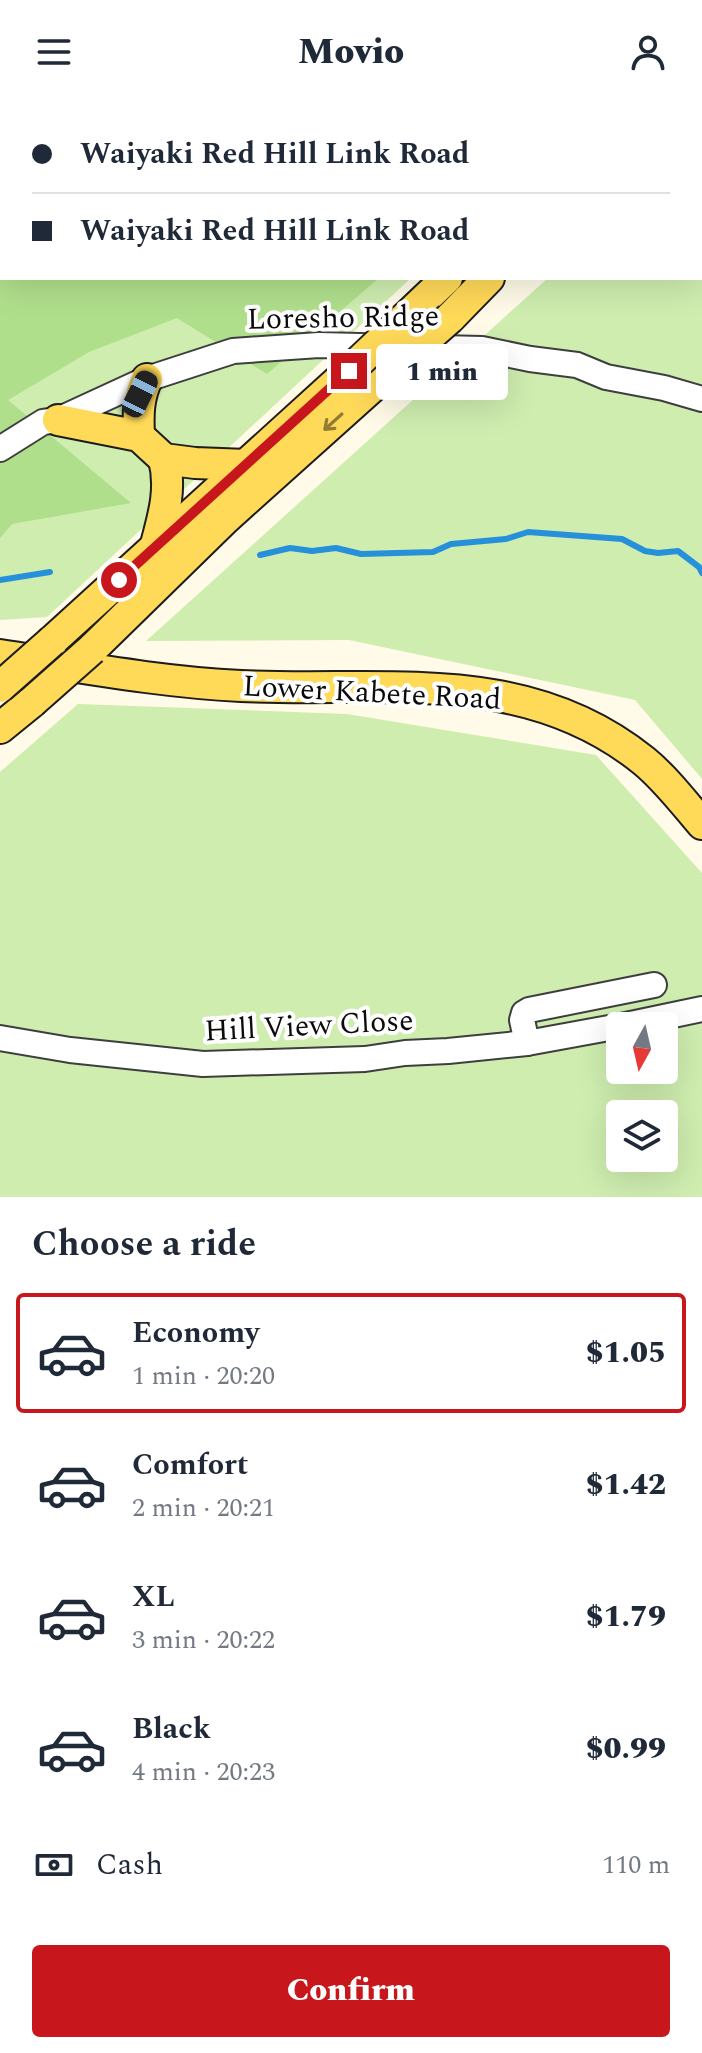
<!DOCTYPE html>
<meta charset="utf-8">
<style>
body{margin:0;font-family:Spectral,serif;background:#f6f6f7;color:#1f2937;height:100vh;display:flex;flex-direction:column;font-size:30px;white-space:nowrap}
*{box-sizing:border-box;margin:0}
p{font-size:26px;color:#747a83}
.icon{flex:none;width:44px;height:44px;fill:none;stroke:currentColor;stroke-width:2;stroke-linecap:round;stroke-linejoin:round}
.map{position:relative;height:1093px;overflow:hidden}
.panel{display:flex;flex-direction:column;background:#fff;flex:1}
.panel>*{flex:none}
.banner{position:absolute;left:0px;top:0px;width:702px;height:176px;box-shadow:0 8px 32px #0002;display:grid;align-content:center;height:176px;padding:0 32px;background:#fff}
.needle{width:52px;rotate:188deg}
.buttons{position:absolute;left:606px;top:908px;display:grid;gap:16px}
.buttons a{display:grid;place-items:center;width:72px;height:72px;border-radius:8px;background:#fff;box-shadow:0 8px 32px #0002;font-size:40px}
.end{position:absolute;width:36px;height:36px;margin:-18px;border:10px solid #c7171c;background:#fff;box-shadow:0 0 0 4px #fff}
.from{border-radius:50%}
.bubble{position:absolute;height:56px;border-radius:8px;background:#fff;box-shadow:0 8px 32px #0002;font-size:26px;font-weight:800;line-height:56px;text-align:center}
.car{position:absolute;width:24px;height:48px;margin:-24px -12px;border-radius:10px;box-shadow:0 0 6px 2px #0007;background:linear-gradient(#222 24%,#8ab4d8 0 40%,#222 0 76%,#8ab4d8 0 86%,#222 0)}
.banner b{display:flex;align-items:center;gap:28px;height:76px;font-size:30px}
.banner b+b{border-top:2px solid #e0e1e3}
.banner i{width:20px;height:20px;background:#1f2937}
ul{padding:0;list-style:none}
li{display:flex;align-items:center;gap:24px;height:120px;margin:0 16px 12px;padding:0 16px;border:4px solid transparent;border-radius:8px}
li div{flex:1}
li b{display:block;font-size:30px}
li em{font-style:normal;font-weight:800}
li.active{border-color:#c7171c}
li>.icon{width:72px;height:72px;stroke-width:1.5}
h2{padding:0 32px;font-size:36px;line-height:96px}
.pay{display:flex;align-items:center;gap:20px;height:88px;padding:0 32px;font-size:30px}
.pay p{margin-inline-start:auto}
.button{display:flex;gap:16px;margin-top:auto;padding:16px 32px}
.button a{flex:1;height:92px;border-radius:8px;background:#c7171c;color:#fff;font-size:32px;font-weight:800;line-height:92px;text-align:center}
header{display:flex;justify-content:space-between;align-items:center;height:104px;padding:0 32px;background:#fff;font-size:36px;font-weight:800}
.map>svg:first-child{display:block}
.green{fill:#ceedaf;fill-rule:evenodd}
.forest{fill:#b0df8c}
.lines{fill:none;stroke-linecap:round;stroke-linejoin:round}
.stream{stroke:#2790da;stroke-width:6}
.minor-casing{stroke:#3e3e3e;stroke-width:28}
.major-casing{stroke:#1c1c1c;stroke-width:34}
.minor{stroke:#fff;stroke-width:24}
.major{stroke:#ffd958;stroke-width:30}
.major-bridge-casing{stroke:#1c1c1c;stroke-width:34;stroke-linecap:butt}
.major-bridge{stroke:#ffd958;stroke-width:30}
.oneway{stroke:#917c35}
.route{stroke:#c7171c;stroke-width:10}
.labels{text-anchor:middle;stroke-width:8;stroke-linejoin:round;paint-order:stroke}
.street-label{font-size:30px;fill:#0b0b0b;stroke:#fff}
</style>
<header><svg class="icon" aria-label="menu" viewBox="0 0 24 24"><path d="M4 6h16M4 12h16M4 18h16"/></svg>Movio<svg class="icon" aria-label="person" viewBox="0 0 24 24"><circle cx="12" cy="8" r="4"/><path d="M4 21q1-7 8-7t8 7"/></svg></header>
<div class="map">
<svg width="702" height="1093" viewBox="0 0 702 1093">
<rect width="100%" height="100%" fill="#fffbe8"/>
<g class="green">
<path d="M0,0H548L547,2H2V174H411L47,513L0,516Z"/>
<path d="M652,0H702V675L635,596L349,536L146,537L548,174H700V2H651Z"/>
<path d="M78,600L347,610L596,651L702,769V1093H0V668ZM620,922H664V966H620ZM620,1010H664V1054H620Z"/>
</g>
<path class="forest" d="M0,0H327L329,2H2V174H379L267,270L177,214L89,248L8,296L131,399L12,420L0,434Z"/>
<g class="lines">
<g class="stream">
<path d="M260,451L290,444L312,447L336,444L361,450L433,448L451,440L506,435L528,428L622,435L645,447L658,449L678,447L699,463L702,469"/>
<path d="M0,476L50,468"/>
</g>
<g class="minor-casing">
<g id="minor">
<path d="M0,345L43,318L58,316L147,275L233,247L319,241L482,245L530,255L577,261L606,273L664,284L702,295"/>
<path d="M621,922L702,905"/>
<path d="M0,934L70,946L203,960L365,955L405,949L448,947L527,939L620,922"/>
<path d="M527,939L522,916L524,909L529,906L654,881"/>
</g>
</g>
<g class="major-casing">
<g id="major">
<path d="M575,2L576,0"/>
<path d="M608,2V0"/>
<path d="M406,213L447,174"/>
<path d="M450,214L489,174"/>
<path d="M58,316L139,332L164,355L195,359L247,361"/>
<path d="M139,332C138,311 138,294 147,275"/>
<path d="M155,444C163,414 172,386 164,355"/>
<path d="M52,537L349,267"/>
<path d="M92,545L225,415L391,266"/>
<path d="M0,551C80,563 160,578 241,582C383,589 524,560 644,657C666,675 684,699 702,720"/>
<path d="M0,624L32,598"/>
</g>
</g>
<use href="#minor" class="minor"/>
<use href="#major" class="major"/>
<g class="major-bridge-casing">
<g id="major-bridge">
<path d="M391,266L450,214"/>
<path d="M349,267L406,213"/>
<path d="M0,583L52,537"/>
<path d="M32,598L92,545"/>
</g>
</g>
<use href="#major-bridge" class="major-bridge"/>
</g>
<defs><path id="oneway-shaft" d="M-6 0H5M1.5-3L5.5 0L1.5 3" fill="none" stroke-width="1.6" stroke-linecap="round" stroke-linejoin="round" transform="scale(2)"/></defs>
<use class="oneway" href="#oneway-shaft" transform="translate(333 318) rotate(138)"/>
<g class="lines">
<path class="route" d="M119,476L349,267"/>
</g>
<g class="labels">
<g class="street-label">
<text transform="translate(343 213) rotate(-1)" y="10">Loresho Ridge</text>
<text transform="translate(372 588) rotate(3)" y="10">Lower Kabete Road</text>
<text transform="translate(309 921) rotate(-3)" y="10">Hill View Close</text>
</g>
</g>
</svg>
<div class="buttons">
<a><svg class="needle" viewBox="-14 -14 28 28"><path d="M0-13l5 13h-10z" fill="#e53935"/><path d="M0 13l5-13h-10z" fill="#747a83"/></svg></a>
<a><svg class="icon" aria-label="layers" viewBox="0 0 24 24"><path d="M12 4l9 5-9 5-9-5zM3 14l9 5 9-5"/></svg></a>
</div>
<i class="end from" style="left:119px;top:476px"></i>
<i class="end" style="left:349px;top:267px"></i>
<div class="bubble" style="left:376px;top:240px;width:132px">1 min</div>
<i class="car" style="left:140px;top:290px;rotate:26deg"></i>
<div class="banner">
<b><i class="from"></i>Waiyaki Red Hill Link Road</b>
<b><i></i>Waiyaki Red Hill Link Road</b>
</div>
</div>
<section class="panel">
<h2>Choose a ride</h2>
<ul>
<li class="active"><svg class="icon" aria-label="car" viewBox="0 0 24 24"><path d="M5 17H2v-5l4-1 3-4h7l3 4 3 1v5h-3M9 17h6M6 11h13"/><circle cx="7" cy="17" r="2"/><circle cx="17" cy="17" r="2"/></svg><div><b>Economy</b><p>1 min · 20:20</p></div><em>$1.05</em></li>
<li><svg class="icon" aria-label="car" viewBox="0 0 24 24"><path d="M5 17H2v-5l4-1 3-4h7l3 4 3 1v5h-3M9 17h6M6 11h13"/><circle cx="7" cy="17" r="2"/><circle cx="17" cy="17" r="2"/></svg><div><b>Comfort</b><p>2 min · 20:21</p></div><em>$1.42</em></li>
<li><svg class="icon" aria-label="car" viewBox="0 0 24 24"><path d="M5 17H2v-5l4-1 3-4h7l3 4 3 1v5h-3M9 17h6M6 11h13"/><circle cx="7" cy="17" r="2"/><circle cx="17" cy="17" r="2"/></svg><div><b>XL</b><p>3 min · 20:22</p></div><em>$1.79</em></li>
<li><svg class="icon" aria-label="car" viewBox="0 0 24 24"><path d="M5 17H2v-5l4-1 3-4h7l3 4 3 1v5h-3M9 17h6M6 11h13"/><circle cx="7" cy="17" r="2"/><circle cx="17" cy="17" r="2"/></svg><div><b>Black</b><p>4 min · 20:23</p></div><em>$0.99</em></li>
</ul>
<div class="pay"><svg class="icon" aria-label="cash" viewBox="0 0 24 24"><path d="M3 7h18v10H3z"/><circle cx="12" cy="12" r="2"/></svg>Cash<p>110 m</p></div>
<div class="button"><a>Confirm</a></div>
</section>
